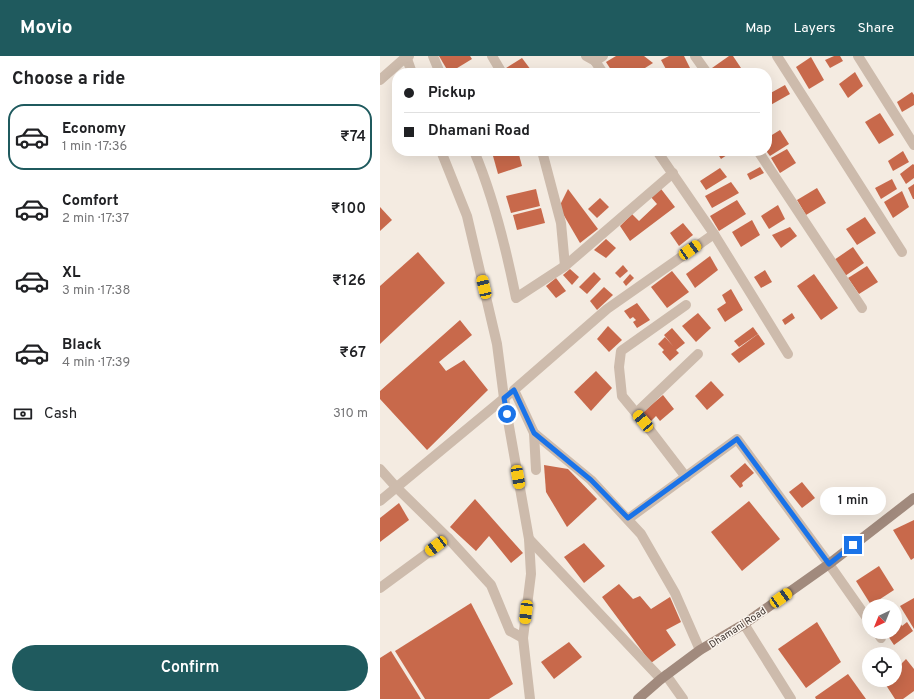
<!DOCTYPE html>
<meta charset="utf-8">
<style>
body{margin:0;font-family:Overpass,sans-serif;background:#f6f6f6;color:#202124;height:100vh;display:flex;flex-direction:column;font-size:15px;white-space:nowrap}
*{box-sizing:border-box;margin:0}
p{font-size:13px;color:#757577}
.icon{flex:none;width:22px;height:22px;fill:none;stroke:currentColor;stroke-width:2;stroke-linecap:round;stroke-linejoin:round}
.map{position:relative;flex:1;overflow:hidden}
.drawer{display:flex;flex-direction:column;background:#fff;width:380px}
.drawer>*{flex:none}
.top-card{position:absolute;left:12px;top:12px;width:380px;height:88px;border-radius:16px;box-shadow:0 4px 16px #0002;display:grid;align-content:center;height:88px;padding:0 12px;background:#fff}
.needle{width:26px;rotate:223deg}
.fabs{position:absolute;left:482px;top:543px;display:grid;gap:8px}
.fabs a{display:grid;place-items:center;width:40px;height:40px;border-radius:50%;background:#fff;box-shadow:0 4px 16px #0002;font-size:20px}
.end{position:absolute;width:18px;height:18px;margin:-9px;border:5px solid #1a73e8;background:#fff;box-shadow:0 0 0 2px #fff}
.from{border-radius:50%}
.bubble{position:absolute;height:28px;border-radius:14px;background:#fff;box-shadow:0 4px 16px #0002;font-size:13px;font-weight:600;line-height:28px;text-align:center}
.car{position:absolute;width:12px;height:24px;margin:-12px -6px;border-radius:5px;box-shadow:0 0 3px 1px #0007;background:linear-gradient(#f5c518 24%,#345 0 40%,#f5c518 0 76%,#345 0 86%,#f5c518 0)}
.top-card b{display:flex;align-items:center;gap:14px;height:38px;font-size:15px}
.top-card b+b{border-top:1px solid #e0e0e0}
.top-card i{width:10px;height:10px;background:#202124}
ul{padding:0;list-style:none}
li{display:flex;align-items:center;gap:12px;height:66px;margin:0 8px 6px;padding:0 4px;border:2px solid transparent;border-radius:16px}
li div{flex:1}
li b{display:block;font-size:15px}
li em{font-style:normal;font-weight:600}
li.selected{border-color:#1f5a5e}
li>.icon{width:36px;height:36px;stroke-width:1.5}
h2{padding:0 12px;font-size:18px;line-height:48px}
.pay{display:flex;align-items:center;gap:10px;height:44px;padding:0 12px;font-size:15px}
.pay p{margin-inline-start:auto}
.button{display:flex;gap:8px;margin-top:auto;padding:8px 12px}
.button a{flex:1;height:46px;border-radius:24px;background:#1f5a5e;color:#fff;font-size:16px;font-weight:600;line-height:46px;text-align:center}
header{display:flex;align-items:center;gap:24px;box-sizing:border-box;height:56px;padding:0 20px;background:#1f5a5e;color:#fff}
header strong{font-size:19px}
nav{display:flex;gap:22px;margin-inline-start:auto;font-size:14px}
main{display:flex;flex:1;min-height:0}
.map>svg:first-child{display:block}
.building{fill:#c8694b}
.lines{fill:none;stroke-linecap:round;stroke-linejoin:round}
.minor{stroke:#cdbbac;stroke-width:10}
.secondary{stroke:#a18a7d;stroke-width:10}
.route{stroke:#1a73e8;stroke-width:5}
.labels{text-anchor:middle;stroke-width:3;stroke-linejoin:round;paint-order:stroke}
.street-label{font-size:10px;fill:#3b302b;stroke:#fbf5ee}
</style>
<header>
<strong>Movio</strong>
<nav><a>Map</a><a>Layers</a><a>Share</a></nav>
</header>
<main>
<section class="drawer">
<h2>Choose a ride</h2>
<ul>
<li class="selected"><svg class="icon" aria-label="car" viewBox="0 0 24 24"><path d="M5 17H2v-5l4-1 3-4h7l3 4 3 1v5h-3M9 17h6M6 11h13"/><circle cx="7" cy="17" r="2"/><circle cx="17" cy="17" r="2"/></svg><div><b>Economy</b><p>1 min · 17:36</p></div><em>₹74</em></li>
<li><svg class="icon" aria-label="car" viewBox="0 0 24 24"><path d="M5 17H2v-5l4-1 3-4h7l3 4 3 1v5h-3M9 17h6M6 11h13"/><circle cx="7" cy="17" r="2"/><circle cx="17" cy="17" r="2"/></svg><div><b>Comfort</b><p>2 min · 17:37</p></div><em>₹100</em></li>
<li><svg class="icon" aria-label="car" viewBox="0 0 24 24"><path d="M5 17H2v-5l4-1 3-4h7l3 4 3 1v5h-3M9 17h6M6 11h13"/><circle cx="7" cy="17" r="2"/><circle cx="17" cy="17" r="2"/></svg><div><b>XL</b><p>3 min · 17:38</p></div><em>₹126</em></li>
<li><svg class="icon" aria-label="car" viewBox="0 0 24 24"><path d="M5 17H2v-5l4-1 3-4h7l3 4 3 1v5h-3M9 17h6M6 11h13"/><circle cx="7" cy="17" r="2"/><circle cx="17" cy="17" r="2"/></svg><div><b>Black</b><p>4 min · 17:39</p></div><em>₹67</em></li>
</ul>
<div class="pay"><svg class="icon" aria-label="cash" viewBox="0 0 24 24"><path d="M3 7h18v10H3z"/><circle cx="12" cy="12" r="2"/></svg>Cash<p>310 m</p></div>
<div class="button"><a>Confirm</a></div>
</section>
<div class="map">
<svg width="534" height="643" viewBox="0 0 534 643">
<rect width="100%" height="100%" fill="#f4ebe1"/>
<g class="building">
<path d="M59,0H90L92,3L69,17Z"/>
<path d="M236,0H264L273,7L257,17H233L226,6Z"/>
<path d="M289,0H304L312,16L288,17L281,4Z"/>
<path d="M349,0H353L363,15L360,17H336L332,12Z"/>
<path d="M454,0H460L463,5L450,12L445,4Z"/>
<path d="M431,1L444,24L429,33L416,11Z"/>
<path d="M142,2L151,14L147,17H125L123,14Z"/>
<path d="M475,16L483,30L468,42L459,28Z"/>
<path d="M405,29L410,38L387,51V39Z"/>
<path d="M532,36L534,39V49L522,56L517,46Z"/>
<path d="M500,57L514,79L499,88L485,66Z"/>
<path d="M400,74L409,88L390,100L387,96V82Z"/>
<path d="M407,93L416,107L400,117L391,102Z"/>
<path d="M129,95H138L142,110L118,118L113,100Z"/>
<path d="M336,95H353L341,103Z"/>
<path d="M523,95L529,106L513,115L508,105Z"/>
<path d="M533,108L534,109V122L526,128L520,118Z"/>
<path d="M380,111L384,117L370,124L367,118Z"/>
<path d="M340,112L347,121L326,134L320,125Z"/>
<path d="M512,123L517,133L501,143L495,132Z"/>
<path d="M351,126L359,137L332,152L325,140Z"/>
<path d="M534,128V143H533L528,132Z"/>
<path d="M278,129L295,151L250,185L240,170L252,158L259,165L277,148L270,140Z"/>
<path d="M437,132L446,147L426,159L417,144Z"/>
<path d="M156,133L160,150L131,157L126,140Z"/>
<path d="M188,133L218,173L200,187L179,151Z"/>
<path d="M522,135L529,151L513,162L504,146Z"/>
<path d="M220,142L229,151L217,162L208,153Z"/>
<path d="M357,144L366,158L339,175L330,160Z"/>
<path d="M398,149L405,163L389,173L381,160Z"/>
<path d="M0,151L12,164L0,175Z"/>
<path d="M161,152L165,167L137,174L133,159Z"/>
<path d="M485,161L496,177L477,189L466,173Z"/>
<path d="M372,164L380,179L361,191L352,176Z"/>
<path d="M303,167L313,179L299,190L290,177Z"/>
<path d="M410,171L417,180L401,192L392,179Z"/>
<path d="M226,183L236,192L226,202L214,194Z"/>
<path d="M473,191L484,207L465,220L454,204Z"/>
<path d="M38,196L65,227L0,288V230Z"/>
<path d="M330,200L338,214L315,232L306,218Z"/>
<path d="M243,209L248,215L240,222L235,217Z"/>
<path d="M487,210L498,226L479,238L468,222Z"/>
<path d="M190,213L199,221L192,229L183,219Z"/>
<path d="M385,214L392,226L381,232L374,221Z"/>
<path d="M292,215L309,236L287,252L271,231Z"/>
<path d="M214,216L221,223L207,238L199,231Z"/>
<path d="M250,218L254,222L246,230L243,226Z"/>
<path d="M434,218L458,252L441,264L417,230Z"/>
<path d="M176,222L186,235L176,242L166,230Z"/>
<path d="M224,231L233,239L217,254L210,245Z"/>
<path d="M351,233L363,254L345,266L337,253L346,247L342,239Z"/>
<path d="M257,247L270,264L257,272L253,266L256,264L253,261L250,263L244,255Z"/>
<path d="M318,257L331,272L316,286L302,270Z"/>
<path d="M412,257L415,262L405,269L402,264Z"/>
<path d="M80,264L92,279L59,306L66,315L84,304L108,334L47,394L0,343V335Z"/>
<path d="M228,270L242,284L229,296L217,283Z"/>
<path d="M373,271L378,278L359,291L354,285Z"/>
<path d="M292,272L305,287L296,294L299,297L290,305L282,296L284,294L278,288L285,281L293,290L284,279Z"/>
<path d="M378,278L385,288L359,307L351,298Z"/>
<path d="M216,315L232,332L211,355L194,336Z"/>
<path d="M331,325L344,339L327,354L315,340Z"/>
<path d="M283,339L294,353L280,365L276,360L271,365L263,356Z"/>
<path d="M365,407L374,417L362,427L363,430L360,432L350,420Z"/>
<path d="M164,409L188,413L217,443L187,471L166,436Z"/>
<path d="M422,426L435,442L422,452L409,436Z"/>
<path d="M95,443L143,497L131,507L109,480L96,495L70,471Z"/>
<path d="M369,445L400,483L362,515L331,476Z"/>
<path d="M19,447L29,464L0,486V462Z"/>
<path d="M534,464V502L531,504L513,474Z"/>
<path d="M204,487L225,510L204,527L184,501Z"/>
<path d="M499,510L514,534L491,549L476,525Z"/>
<path d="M239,528L253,543L260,540L271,553L290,541L301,566L286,574L296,589L271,607L222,541Z"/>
<path d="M534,542V573L520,550Z"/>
<path d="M91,547L133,628L109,643H45L15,595Z"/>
<path d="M518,564L522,570L527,566L533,575L514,589L508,580L515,576V566Z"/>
<path d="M437,566L461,606L426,632L398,593Z"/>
<path d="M189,586L202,601L174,623L161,606Z"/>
<path d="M11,595L41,643H0V602Z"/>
<path d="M526,603L534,613V635L523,643H515L504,626L506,624H515V614Z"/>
<path d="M468,618L486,643H436L435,641Z"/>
</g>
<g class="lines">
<g class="minor">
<path d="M26,0L32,17"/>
<path d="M53,0L60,17"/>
<path d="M112,0L122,17"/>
<path d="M206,0L215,5L223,0"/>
<path d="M315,0L327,17"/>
<path d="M397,0L522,196"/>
<path d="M478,0L534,89"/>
<path d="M215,5L223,17"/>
<path d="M0,24L26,1L29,0"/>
<path d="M61,95L87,160L117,288L124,342L149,483L151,518L143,582L150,643"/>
<path d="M94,95C114,142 126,192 136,242L185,210"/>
<path d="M162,95L181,167L185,210L293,117"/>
<path d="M277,95L334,178L408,298"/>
<path d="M378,95L482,252"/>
<path d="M256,357L318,298"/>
<path d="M154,377L156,414"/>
<path d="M0,413L17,432L68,482L111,529L130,575L143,582"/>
<path d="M306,421L270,374L242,340L239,311L241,295L306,249"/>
<path d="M0,445L128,339"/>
<path d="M248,463L357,383L449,508L489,565"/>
<path d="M149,483L281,623"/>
<path d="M0,532L68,482"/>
<path d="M364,568L411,643"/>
<path d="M497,576L501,582"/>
<path d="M320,594L295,537L261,478L211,424L154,377L134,334L227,253L334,178"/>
<path d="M286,619L303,643"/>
</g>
<path class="secondary" d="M258,643L281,623L320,594L364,568L449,508L534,442"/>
</g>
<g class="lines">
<path class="route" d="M127,358L124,342L134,334L154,377L211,424L248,462L357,383L449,508L473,489"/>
</g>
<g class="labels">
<g class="street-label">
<text transform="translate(357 571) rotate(-33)" y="4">Dhamani Road</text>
</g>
</g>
</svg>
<div class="fabs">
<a><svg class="needle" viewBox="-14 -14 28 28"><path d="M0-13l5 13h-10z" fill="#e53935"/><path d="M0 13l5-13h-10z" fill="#757577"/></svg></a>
<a><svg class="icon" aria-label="locate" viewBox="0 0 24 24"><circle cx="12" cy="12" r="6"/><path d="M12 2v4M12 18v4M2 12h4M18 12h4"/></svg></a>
</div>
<i class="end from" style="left:127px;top:358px"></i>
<i class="end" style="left:473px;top:489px"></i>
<div class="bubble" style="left:440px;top:431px;width:66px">1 min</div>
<i class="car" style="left:310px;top:194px;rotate:55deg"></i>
<i class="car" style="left:104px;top:231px;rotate:347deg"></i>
<i class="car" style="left:263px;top:365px;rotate:320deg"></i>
<i class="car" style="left:138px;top:421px;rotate:170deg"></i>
<i class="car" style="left:56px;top:490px;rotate:233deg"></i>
<i class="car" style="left:401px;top:542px;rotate:55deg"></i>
<i class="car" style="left:146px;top:556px;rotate:187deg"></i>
<div class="top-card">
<b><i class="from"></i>Pickup</b>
<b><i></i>Dhamani Road</b>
</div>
</div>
</main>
